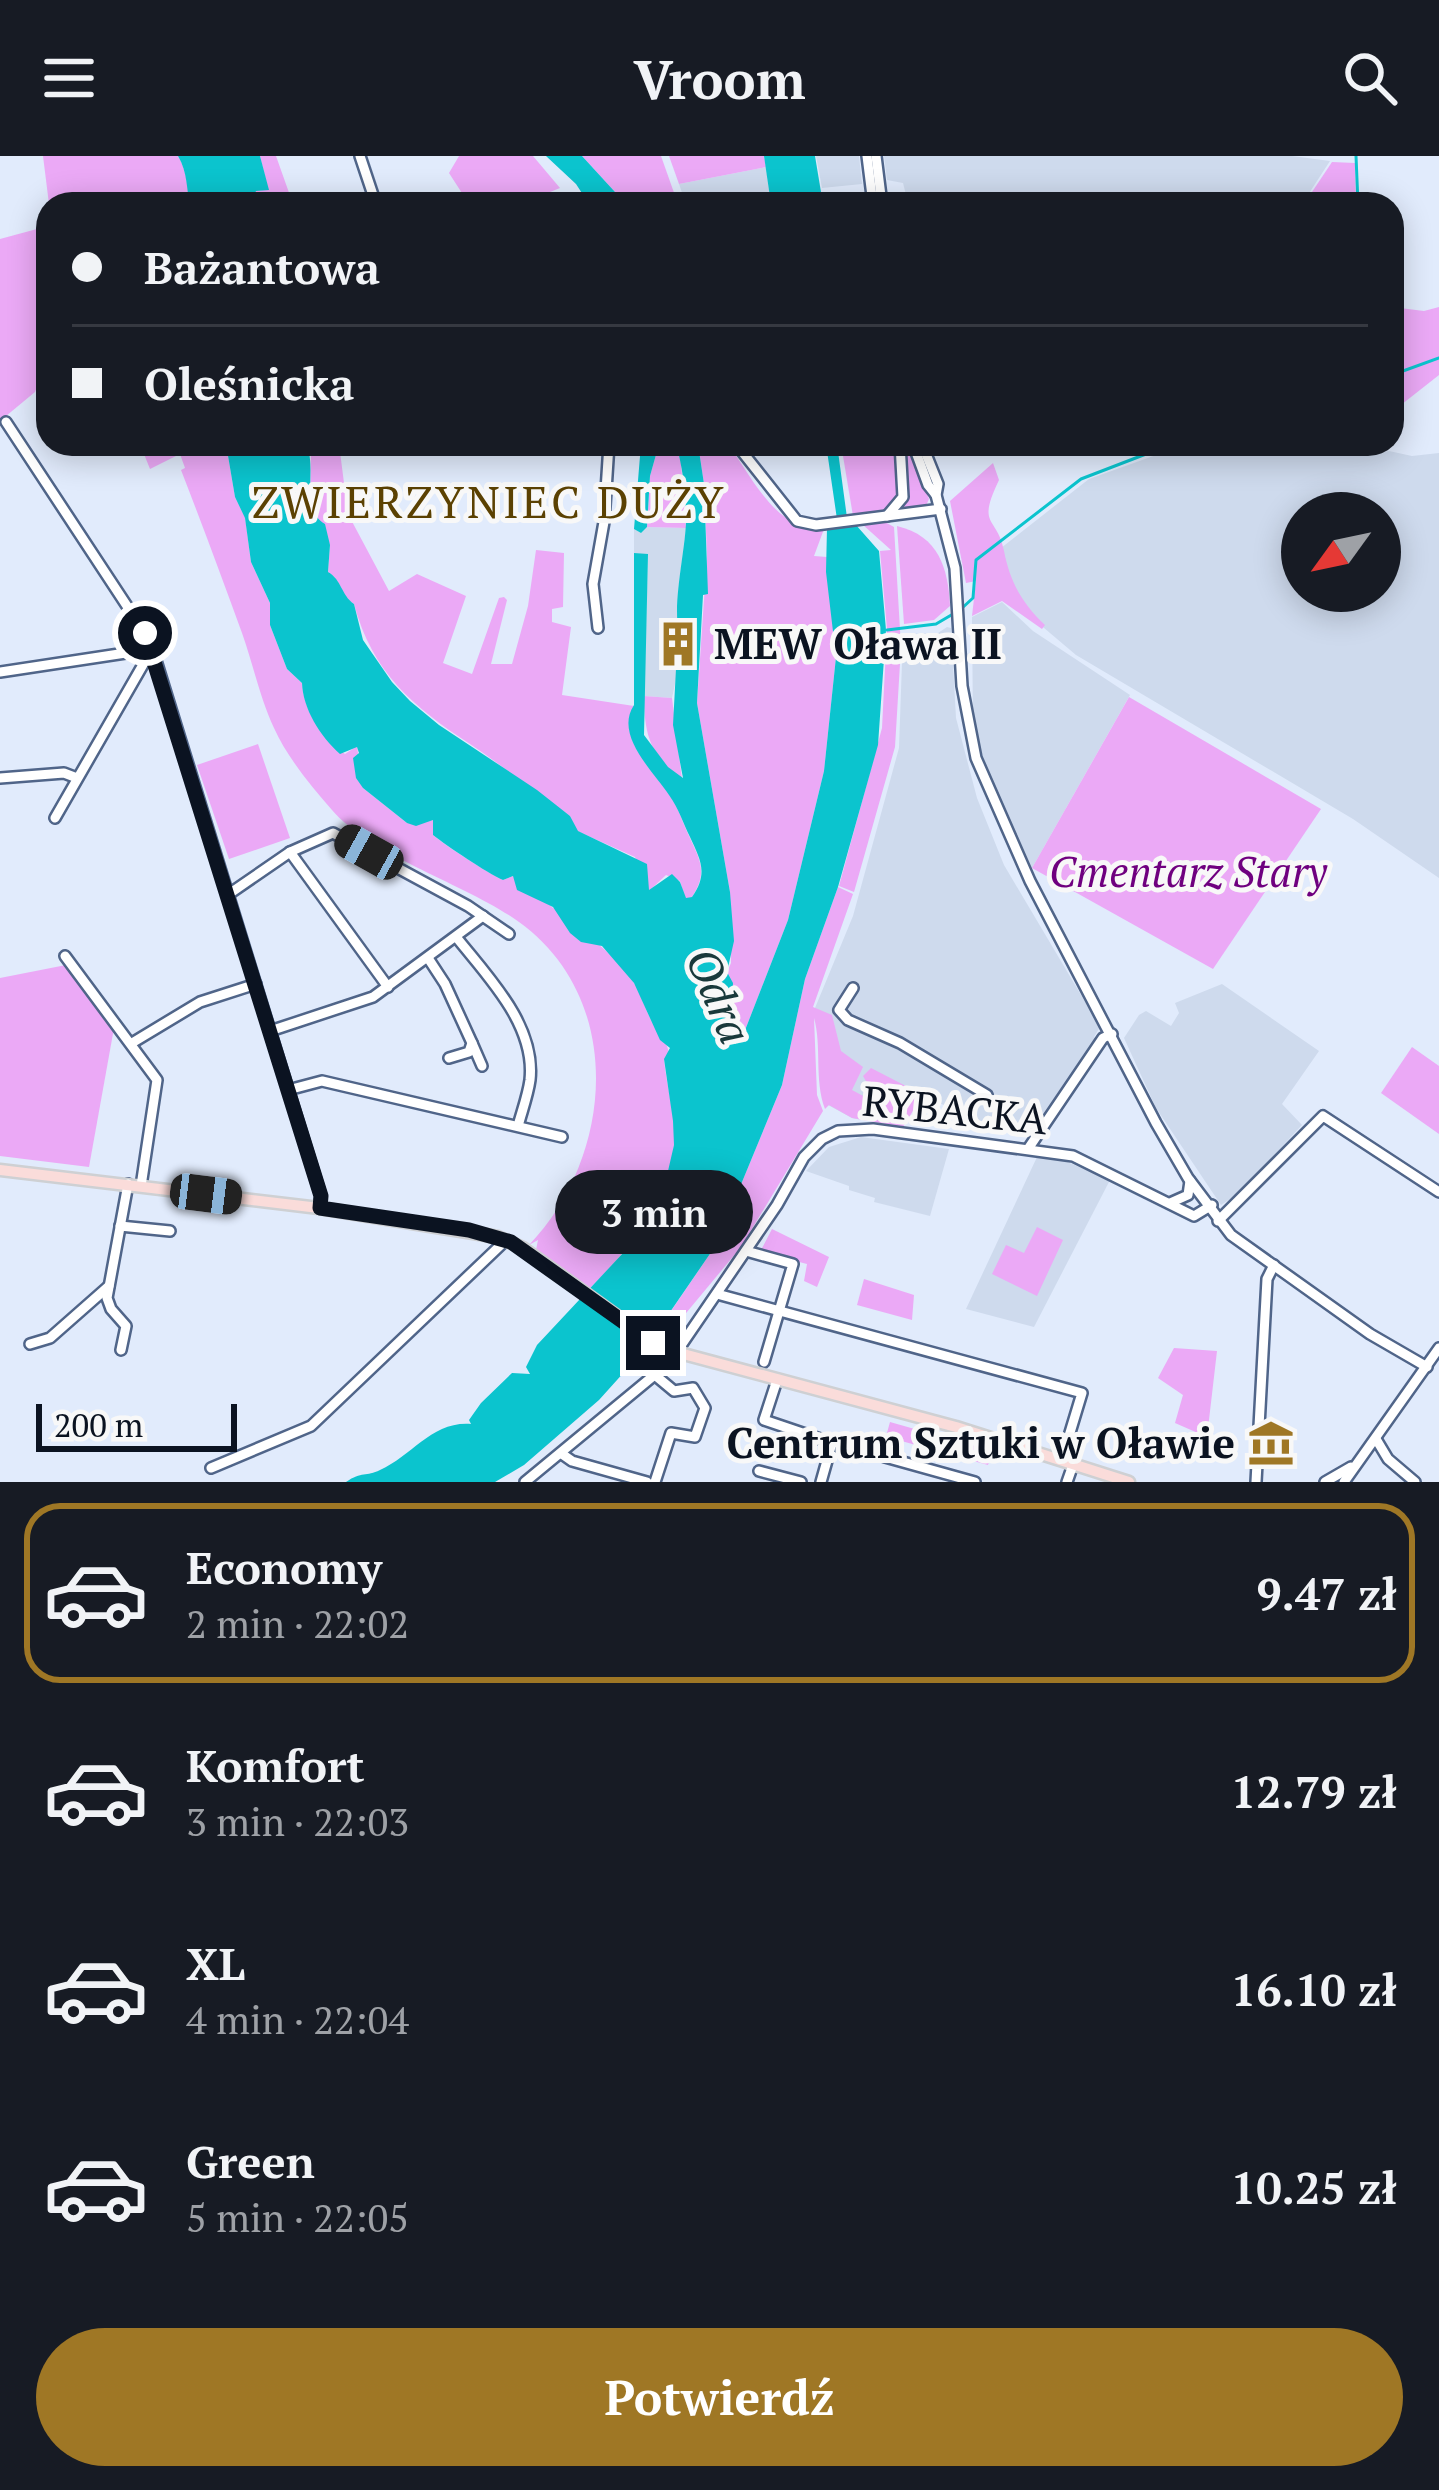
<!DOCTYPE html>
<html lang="pl">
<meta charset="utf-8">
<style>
body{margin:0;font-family:"PT Serif",serif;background:#242831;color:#f1f3f6;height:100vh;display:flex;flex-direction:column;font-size:45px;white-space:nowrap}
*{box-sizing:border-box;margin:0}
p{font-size:39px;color:#9ea1a6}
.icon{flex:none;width:66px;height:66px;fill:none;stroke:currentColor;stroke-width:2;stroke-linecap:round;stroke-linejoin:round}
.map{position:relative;height:1326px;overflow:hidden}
.drawer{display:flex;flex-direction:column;background:#171b24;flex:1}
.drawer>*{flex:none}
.top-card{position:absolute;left:36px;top:36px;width:1368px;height:264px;border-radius:36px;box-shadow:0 6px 30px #0003;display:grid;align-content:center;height:264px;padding:0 36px;background:#171b24}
.needle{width:78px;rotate:237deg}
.tools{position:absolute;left:1281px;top:336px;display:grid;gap:24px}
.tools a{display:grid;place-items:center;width:120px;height:120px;border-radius:50%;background:#171b24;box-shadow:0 6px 30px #0003;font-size:60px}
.scale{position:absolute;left:36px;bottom:30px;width:201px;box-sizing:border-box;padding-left:12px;border:6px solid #0b1321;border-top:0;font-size:33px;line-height:42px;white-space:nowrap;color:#0b1321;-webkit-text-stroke:9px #f8f8f8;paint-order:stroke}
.end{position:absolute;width:54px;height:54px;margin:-27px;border:15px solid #0b1321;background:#fff;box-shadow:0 0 0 6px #fff}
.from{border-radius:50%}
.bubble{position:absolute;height:84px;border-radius:42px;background:#171b24;box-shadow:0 6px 30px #0003;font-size:39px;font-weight:700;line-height:84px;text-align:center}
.car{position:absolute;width:36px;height:72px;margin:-36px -18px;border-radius:15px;box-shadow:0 0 9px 3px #0007;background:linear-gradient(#222 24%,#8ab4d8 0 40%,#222 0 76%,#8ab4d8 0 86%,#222 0)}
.top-card b{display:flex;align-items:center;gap:42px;height:114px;font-size:45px}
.top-card b+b{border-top:3px solid #363941}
.top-card i{width:30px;height:30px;background:#f1f3f6}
ul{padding:21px 0 0;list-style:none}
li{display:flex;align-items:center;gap:36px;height:180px;margin:0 24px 18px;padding:0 12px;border:6px solid transparent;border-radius:36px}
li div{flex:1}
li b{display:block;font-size:45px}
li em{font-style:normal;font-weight:700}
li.on{border-color:#9f7725}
li>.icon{width:108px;height:108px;stroke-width:1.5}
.action{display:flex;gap:24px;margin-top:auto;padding:24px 36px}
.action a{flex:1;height:138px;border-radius:72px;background:#9f7725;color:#fff;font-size:48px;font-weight:700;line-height:138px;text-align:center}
header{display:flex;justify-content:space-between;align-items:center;height:156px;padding:0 36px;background:#171b24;font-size:54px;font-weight:700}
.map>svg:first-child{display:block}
.built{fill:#cedaed;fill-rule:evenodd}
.green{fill:#eba9f6}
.water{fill:#0bc4ce}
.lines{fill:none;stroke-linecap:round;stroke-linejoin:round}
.stream{stroke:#0bc4ce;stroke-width:3}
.minor-casing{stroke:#506589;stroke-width:14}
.major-casing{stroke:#ced0d3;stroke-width:15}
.minor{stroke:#fff;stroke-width:9}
.major{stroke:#fadcda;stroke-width:10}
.route{stroke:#0b1321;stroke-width:15}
.labels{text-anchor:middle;stroke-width:10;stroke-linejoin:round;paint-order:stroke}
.poi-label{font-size:42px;font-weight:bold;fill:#0b1321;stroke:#f8f8f8;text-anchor:start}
.park-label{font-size:42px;font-style:italic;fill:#6f007f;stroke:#f8f8f8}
.street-label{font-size:42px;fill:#0b1321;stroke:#f8f8f8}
.neighbourhood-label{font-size:45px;letter-spacing:3px;fill:#5b4102;stroke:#f8f8f8}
.water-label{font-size:45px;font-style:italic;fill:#19393b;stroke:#f8f8f8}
</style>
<header><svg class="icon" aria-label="menu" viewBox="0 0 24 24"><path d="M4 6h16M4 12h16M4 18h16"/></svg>Vroom<svg class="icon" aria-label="search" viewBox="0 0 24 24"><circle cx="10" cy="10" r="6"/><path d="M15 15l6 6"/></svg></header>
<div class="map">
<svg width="1439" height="1326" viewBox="0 0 1439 1326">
<rect width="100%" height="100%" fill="#e1ebfc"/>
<g class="built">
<path d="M816,0H859L862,28L822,32Z"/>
<path d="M884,0H1292L1330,5L1302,48H890L907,43L903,27L887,24Z"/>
<path d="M766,11L771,48H686L679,28Z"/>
<path d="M1187,288H1343L1361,300L1389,295L1412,300L1439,297V722L1353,663L1076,499L1024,455L992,399L1089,323ZM1302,357H1380V435H1302Z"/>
<path d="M647,371L686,372L678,435L679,465L689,438L687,481L686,489L685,481H681L682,495L672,542L644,540L648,399L634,397V373L641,377Z"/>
<path d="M1002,446L1033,475L1130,539L1032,712L991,624L973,571L972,461Z"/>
<path d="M947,471L951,472L956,562L977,642L1004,709L1100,871L1094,881L1098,885L1040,971L1032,965L1022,979L992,967L981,968L916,935L897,971L852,962L828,949L815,852L853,760L899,592L903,478L938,477Z"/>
<path d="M1222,828L1319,895L1282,948L1302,969L1239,1037L1221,1049L1156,952L1124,882L1139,859L1146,855L1171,870L1179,857L1175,847Z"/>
<path d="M861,981L949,993L930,1060L874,1046L875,1042L849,1034V1030L806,1015L829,991Z"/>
<path d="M1037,1001L1065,1005L1110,1024L1034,1171L966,1153Z"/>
</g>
<g class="green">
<path d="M43,0H178C188,17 187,32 190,48H49Z"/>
<path d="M260,0H276L293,48L252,46L256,35L268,33Z"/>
<path d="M459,0H533L560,32L530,44L525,37L499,48H469L449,17Z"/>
<path d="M582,0H661L678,48H626Z"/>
<path d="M669,0H764L766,11L679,28Z"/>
<path d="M1332,6L1355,7L1356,48H1304Z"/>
<path d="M48,70V203L35,236L0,265V83Z"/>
<path d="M1392,151L1424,155L1439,151V219L1392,256Z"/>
<path d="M140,288H226L235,341L245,361L251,406L270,447V469L287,513L302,527C304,556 322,581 345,598L357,590L363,632L407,667L433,663V679C446,690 488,717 503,724L513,720C526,741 538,739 556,754C583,775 613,797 632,824C641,837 645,853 652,866C658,879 668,884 669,899L664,904C667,932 676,960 674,989C669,1043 627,1097 589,1133L536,1094L538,1084L529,1089C613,1002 627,844 519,766C468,729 371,700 332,654C311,630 287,601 274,572C260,542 253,508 242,477C222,422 202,368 181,314L185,312L180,298L150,313Z"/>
<path d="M306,288H339L348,358L389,435L417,418L466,440L443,507L472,518L499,442L504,441L507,444L491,508H512L528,450L536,394L564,397L563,451L552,453V466L571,471L562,539L634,550C616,582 653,614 670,639C679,653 683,668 690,682C700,704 708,717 692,741L685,743L680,725L666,719L649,735L635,701L577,675L570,660C536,637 504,611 470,588C413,551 372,516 354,448C340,439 342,425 328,416L330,389L310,350L311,297Z"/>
<path d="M659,288H676L681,307L686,372L647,371L650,320Z"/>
<path d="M698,288H728C752,321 777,377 824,373L814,400L827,401L836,501L824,615L788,764L742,882L735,888C727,865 739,840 727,816L731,807L730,736L697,547L707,399L704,328Z"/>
<path d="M841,288H897L901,338L886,356L853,360Z"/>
<path d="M902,288H909L929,343L925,352L899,355L907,331Z"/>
<path d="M993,307L999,324C976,372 997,359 1004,395C1010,426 1022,447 1045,469L1042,473L1002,445L972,460L976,425L966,427L950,345Z"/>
<path d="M885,366L894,371L901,491L895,591L854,736L839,730L882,572L887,473L880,395L891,394L862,368Z"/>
<path d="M897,370C939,380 948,412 950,450L934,464L904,468Z"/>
<path d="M644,540L672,542L682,623C650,601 644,577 644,540Z"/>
<path d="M1129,541L1321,653L1213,813L1032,712Z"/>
<path d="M258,588L290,682L229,703L197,609Z"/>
<path d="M838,731L853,738L813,851L832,859L841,895L863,911L852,934L867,942L874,939L863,920L871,912L933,944L927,955L916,950L903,971L852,962L829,949L825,953C814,924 822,890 814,862L817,939L823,955L741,1091L662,1186L654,1180L716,1089L782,929L805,823Z"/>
<path d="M66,809L114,872L89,1011L0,1000V822Z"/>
<path d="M1412,891L1439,910V978L1381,937Z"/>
<path d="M1037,1071L1063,1084L1037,1140L992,1118L1006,1089L1024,1097Z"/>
<path d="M772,1073L829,1101L817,1131L804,1125L807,1108L760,1096Z"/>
<path d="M864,1123L914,1139L912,1164L857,1149Z"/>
<path d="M1174,1192L1217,1195L1207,1281L1175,1267L1183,1239L1158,1222Z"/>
<path d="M890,1266L992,1295L988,1309L887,1281L882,1295Z"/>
</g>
<g class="water">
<path d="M178,0H260L269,34L256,35L252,45L265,44L274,48H190C186,32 188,17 178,0Z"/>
<path d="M546,0H582L626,48H589L576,28Z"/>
<path d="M764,0H815L823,48H771Z"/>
<path d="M226,288H306C318,312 299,353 325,368L330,389L328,416C342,424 341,439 354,448L363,484L392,526L410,545L439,569L537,634L570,660L578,675L647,708L649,734L672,718L680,726L686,742L692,741C709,717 700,703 690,681C683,667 679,653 669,639C653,615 614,579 634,549V397L648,398L644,579L668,611L683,622L673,569L677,494H682L683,485C668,463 686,395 686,364C686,339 683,312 676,288H698L704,328L708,438L703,439L697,547L730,736L734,785L727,816L733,827L731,879L735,888L742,882L788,764L824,615L836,501L826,416L827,372L838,370L826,288H837L848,369H856L879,395L886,474L878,589L838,731L805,823L782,929L716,1089L644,1194L599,1244L524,1309L495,1326H346C362,1315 366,1321 380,1314C412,1300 432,1265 471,1268L469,1264L481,1247L512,1217L530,1218L526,1211L537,1189L638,1081L668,1015L674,989L673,965L664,903L670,892L660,884L634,827L602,790L581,786L570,777L553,751L517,734L513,720L503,724C487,717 447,690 433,679V664L416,670L407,667L363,632L356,622L353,602L359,597L357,591L340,598C320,580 303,553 302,527L287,513L270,469V447L251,406L245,362L235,341Z"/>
<path d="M641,288H659L650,320L647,371L641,377L634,373Z"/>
</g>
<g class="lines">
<g class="stream">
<path d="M1356,0L1358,48"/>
<path d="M1392,219L1439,202"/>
<path d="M961,453L973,442L976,404L1081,323L1172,288"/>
<path d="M887,474L936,468L953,458"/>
</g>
<g class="minor-casing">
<g id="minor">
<path d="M360,0L376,48"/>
<path d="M867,0L873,48"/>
<path d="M876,0L882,48"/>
<path d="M6,266L150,485L321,1040L319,1052"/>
<path d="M736,288L797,365L816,369L941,353"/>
<path d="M913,288L928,329L936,339"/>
<path d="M922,288L938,328L936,339L955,412L962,530L976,602L1030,725L1156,967L1188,1022L1231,1079L1370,1178L1427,1211"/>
<path d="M887,360L903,341L900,288"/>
<path d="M598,472L593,428L604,366L609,288"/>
<path d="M0,516L152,493"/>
<path d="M0,622L64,617L77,622"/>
<path d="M55,662L152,493"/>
<path d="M290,696L388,831"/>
<path d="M229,738L290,696L333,677L468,750L509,778"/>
<path d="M457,782C488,821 536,869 530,924C528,939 522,955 518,970"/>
<path d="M65,800L157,924L141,1030"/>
<path d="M428,802L445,828L472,887L469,896L449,902"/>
<path d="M853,832L839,854L848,864L900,887L987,939"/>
<path d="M270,875L373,841L483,760"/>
<path d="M132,887L200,846L256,828"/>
<path d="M472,887L482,910"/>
<path d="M288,934L322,925L562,981"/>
<path d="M1028,993L1103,882L1112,878"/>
<path d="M1170,1047L1188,1039L1190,1025"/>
<path d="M1218,1065L1323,960L1439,1036"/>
<path d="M120,1070L170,1075"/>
<path d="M746,1095L793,1108L764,1206"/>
<path d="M717,1138L1082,1237L1062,1303"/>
<path d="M30,1188L50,1182L109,1130"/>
<path d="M121,1194L126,1170L111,1153L107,1142L128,1028"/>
<path d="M777,1224L764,1264L832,1287L821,1326"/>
<path d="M1376,1283L1388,1303L1415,1326"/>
<path d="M562,1298L572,1305L647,1326"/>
<path d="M885,1301L975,1326"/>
<path d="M211,1312L311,1270L506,1084"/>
<path d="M759,1315L801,1326"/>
<path d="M525,1326L669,1207L777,1049L804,1001L822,983L838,975L873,973L1073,1000L1194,1060L1212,1049"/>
<path d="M655,1326L671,1277L695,1281L705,1252L693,1232L674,1235L656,1220"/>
<path d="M1067,1326L1074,1306"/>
<path d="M1256,1326L1267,1123L1274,1109"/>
<path d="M1325,1326L1351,1311"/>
<path d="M1344,1326L1439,1192"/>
</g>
</g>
<g class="major-casing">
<path id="major" d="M0,1014L319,1052L498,1081L523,1092L661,1192L956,1271L1129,1326"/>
</g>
<use href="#minor" class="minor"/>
<use href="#major" class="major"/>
</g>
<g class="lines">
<path class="route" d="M145,477L321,1040L320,1052L469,1074L511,1086L653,1187"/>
</g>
<defs>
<g id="building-bare" transform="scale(3.6)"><path d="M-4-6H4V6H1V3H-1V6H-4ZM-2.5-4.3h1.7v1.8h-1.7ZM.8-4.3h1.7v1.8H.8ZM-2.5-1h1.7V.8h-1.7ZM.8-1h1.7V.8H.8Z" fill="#9f7725" stroke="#f8f8f8" stroke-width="2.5" paint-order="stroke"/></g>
<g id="museum-bare" transform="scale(3.6)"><path d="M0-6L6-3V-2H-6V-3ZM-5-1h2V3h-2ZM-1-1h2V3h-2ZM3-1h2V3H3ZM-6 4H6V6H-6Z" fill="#9f7725" stroke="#f8f8f8" stroke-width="2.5" paint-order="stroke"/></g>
</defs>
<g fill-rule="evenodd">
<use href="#building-bare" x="678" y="488"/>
<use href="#museum-bare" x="1271" y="1287"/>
</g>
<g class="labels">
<g class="poi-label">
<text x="714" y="503">MEW Oława II</text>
<text x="1235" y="1302" text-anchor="end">Centrum Sztuki w Oławie</text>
</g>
<g class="park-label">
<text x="1188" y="731">Cmentarz Stary</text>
</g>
<g class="street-label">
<text transform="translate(955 954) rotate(6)" y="15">RYBACKA</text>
</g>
<g class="neighbourhood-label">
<text x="489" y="362">ZWIERZYNIEC DUŻY</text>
</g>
<g class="water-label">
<text transform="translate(719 840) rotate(67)" y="16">Odra</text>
</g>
</g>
</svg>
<div class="tools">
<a><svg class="needle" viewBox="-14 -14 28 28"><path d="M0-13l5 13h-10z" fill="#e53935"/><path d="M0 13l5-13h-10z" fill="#9ea1a6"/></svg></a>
</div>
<div class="scale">200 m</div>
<i class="end from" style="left:145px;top:477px"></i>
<i class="end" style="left:653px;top:1187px"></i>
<div class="bubble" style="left:555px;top:1014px;width:198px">3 min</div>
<i class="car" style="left:369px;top:696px;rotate:299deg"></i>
<i class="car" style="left:206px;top:1038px;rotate:97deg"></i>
<div class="top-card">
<b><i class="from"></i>Bażantowa</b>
<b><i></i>Oleśnicka</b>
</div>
</div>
<section class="drawer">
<ul>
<li class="on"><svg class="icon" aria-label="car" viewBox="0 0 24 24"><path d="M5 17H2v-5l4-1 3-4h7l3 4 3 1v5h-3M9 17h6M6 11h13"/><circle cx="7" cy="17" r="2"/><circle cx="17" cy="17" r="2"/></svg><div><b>Economy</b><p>2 min · 22:02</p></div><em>9.47 zł</em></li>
<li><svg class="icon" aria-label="car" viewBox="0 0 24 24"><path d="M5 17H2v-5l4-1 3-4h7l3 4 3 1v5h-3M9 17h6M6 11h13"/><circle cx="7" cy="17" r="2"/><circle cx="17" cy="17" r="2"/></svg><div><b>Komfort</b><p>3 min · 22:03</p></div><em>12.79 zł</em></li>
<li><svg class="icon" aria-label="car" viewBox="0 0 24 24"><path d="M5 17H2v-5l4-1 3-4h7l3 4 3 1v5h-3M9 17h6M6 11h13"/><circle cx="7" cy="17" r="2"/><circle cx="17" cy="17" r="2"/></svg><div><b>XL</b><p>4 min · 22:04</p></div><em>16.10 zł</em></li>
<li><svg class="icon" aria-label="car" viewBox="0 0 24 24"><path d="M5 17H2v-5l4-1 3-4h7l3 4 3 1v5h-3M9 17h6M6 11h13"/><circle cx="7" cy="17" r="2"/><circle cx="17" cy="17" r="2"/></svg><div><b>Green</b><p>5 min · 22:05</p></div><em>10.25 zł</em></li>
</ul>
<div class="action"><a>Potwierdź</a></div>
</section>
